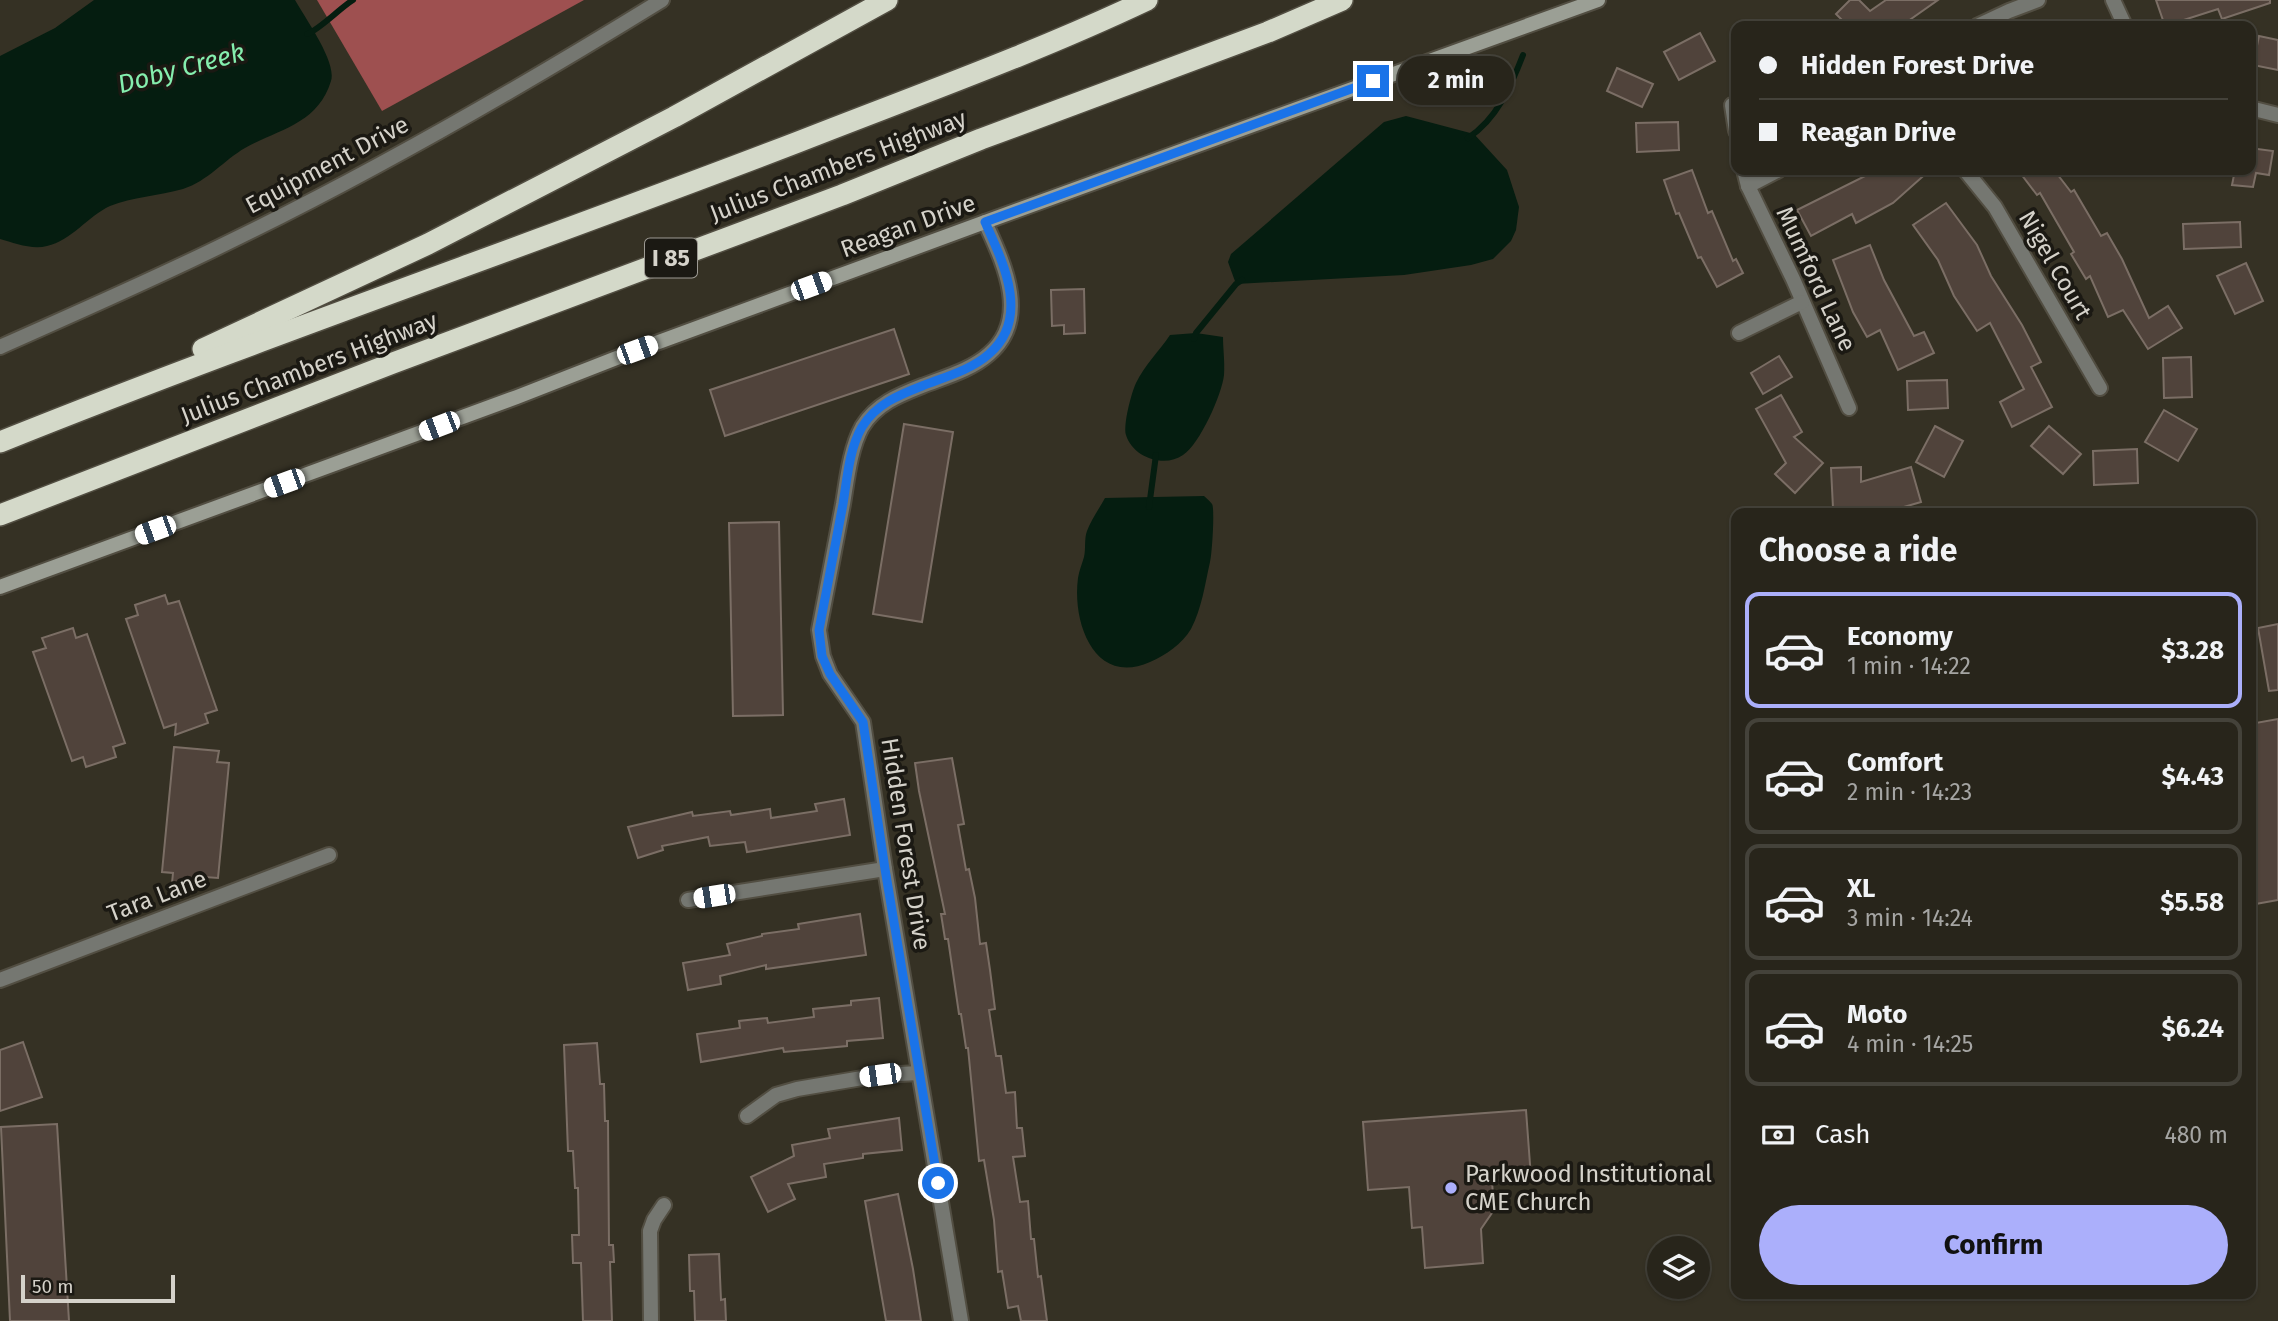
<!DOCTYPE html>
<meta charset="utf-8">
<style>
body{margin:0;font-family:"Fira Sans",sans-serif;background:#302d24;color:#f1f3f6;height:100vh;display:flex;flex-direction:column;font-size:26px;white-space:nowrap}
*{box-sizing:border-box;margin:0}
p{font-size:23px;color:#a5a5a3}
.icon{flex:none;width:38px;height:38px;fill:none;stroke:currentColor;stroke-width:2;stroke-linecap:round;stroke-linejoin:round}
.map{position:relative;flex:1;overflow:hidden}
.panel{position:absolute;left:1731px;top:508px;width:525px;height:791px;display:flex;flex-direction:column;background:#28251b;border-radius:14px;box-shadow:0 2px 5px #0004,0 0 0 2px #44423a}
.panel>*{flex:none}
.hud{position:absolute;left:1731px;top:21px;width:525px;height:154px;border-radius:14px;box-shadow:0 2px 5px #0004,0 0 0 2px #44423a;display:grid;align-content:center;height:154px;padding:0 28px;background:#28251b}
.tools{position:absolute;left:1647px;top:1236px;display:grid;gap:14px}
.tools a{display:grid;place-items:center;width:63px;height:63px;border-radius:50%;background:#28251b;box-shadow:0 2px 5px #0004,0 0 0 2px #44423a;font-size:35px}
.scale{position:absolute;left:21px;bottom:18px;width:154px;box-sizing:border-box;padding-left:7px;border:4px solid #d5d2ca;border-top:0;font-size:19px;line-height:24px;white-space:nowrap;color:#d5d2ca;-webkit-text-stroke:5px #1b1913;paint-order:stroke}
.end{position:absolute;width:32px;height:32px;margin:-16px;border:9px solid #1a73e8;background:#fff;box-shadow:0 0 0 4px #fff}
.from{border-radius:50%}
.bubble{position:absolute;height:49px;border-radius:24px;background:#28251b;box-shadow:0 2px 5px #0004,0 0 0 2px #44423a;font-size:23px;font-weight:700;line-height:49px;text-align:center}
.car{position:absolute;width:21px;height:42px;margin:-21px -10px;border-radius:9px;box-shadow:0 0 5px 2px #0007;background:linear-gradient(#fff 24%,#345 0 40%,#fff 0 76%,#345 0 86%,#fff 0)}
.hud b{display:flex;align-items:center;gap:24px;height:66px;font-size:26px}
.hud b+b{border-top:2px solid #44423a}
.hud i{width:18px;height:18px;background:#f1f3f6}
ul{padding:0;list-style:none}
li{display:flex;align-items:center;gap:21px;height:116px;margin:0 14px 10px;padding:0 14px;border:4px solid #44423a;border-radius:14px}
li div{flex:1}
li b{display:block;font-size:26px}
li em{font-style:normal;font-weight:700}
li.current{border-color:#abaffb}
li>.icon{width:63px;height:63px;stroke-width:1.5}
h2{padding:0 28px;font-size:32px;line-height:84px}
.pay{display:flex;align-items:center;gap:18px;height:77px;padding:0 28px;font-size:26px}
.pay p{margin-inline-start:auto}
.primary-button{display:flex;gap:14px;margin-top:auto;padding:14px 28px}
.primary-button a{flex:1;height:80px;border-radius:42px;background:#abaffb;color:#111;font-size:28px;font-weight:700;line-height:80px;text-align:center}
.map>svg:first-child{display:block}
.forest{fill:#9e5050}
.water{fill:#051d10}
.lines{fill:none;stroke-linecap:round;stroke-linejoin:round}
.stream{stroke:#051d10;stroke-width:6}
.building{fill:#50433b;stroke:#7b6e65;stroke-width:2}
.street-casing{stroke:#524e42;stroke-width:18}
.secondary-casing{stroke:#524e42;stroke-width:18}
.highway-casing{stroke:#524e42;stroke-width:24}
.street{stroke:#757771;stroke-width:14}
.secondary{stroke:#9b9f95;stroke-width:14}
.highway{stroke:#d4d9c9;stroke-width:21}
.route{stroke:#1a73e8;stroke-width:9}
.poi-dot{fill:#abaffb;stroke:#1b1913;stroke-width:2.5}
.labels{text-anchor:middle;stroke-width:7;stroke-linejoin:round;paint-order:stroke}
.shield{fill:#1b1913;stroke:#9d9a93;stroke-width:2}
.shield-label{font-size:23px;font-weight:bold;fill:#d5d2ca}
.street-label{font-size:24px;fill:#d5d2ca;stroke:#1b1913}
.poi-label{font-size:24px;fill:#d5d2ca;stroke:#1b1913;text-anchor:start}
.water-label{font-size:26px;font-style:italic;fill:#85eeae;stroke:#1b1913}
</style>
<div class="map">
<svg width="2278" height="1321" viewBox="0 0 2278 1321">
<rect width="100%" height="100%" fill="#353124"/>
<path class="forest" d="M317,0H584L382,111Z"/>
<g class="water">
<path d="M94,0H295C305,18 337,62 331,81C318,124 279,129 245,148C224,160 208,181 183,189C159,196 132,197 110,206C88,216 71,241 47,246C32,250 14,243 0,239V56L55,28Z"/>
<path d="M1406,116L1474,134L1507,170L1519,207L1516,230L1511,241L1493,259L1471,265L1404,275L1236,284L1228,262L1231,254L1384,122Z"/>
<path d="M1196,333L1223,337C1223,349 1225,362 1224,375C1222,394 1200,444 1183,455C1165,468 1133,458 1126,435C1123,425 1131,394 1136,383C1144,366 1160,350 1170,335Z"/>
<path d="M1204,496C1207,499 1210,501 1212,504C1215,508 1212,555 1210,562C1205,584 1202,608 1191,629C1182,644 1166,655 1150,662C1094,687 1072,622 1078,578C1079,571 1082,564 1084,557C1086,549 1084,539 1087,531C1091,520 1099,509 1105,498Z"/>
</g>
<g class="lines">
<g class="stream">
<path d="M307,34C319,30 340,8 353,0"/>
<path d="M1468,138C1497,119 1511,86 1523,55"/>
<path d="M1194,339L1196,333L1236,284L1242,280"/>
<path d="M1149,507L1156,455"/>
</g>
</g>
<g class="building">
<path d="M1850,0H1859L1870,11L1886,0H1938L1901,26H1848L1836,14Z"/>
<path d="M2156,0H2270V3L2222,19L2218,9L2165,26Z"/>
<path d="M1700,33L1715,61L1679,80L1664,52Z"/>
<path d="M2259,36L2278,40V70L2253,65Z"/>
<path d="M1617,68L1653,84L1642,107L1607,91Z"/>
<path d="M1678,122L1679,150L1637,152L1636,123Z"/>
<path d="M2250,148L2273,151L2269,175L2256,173L2253,187L2232,185L2235,170H2250Z"/>
<path d="M1692,170L1708,213L1712,211L1733,261L1736,259L1743,273L1717,287L1701,257L1698,258L1679,213L1676,214L1664,180Z"/>
<path d="M1877,170H1930L1893,203L1856,223L1852,214L1811,236L1797,210Z"/>
<path d="M2018,170H2054L2071,192L2074,190L2101,236L2107,233L2122,259L2149,318L2168,306L2182,328L2148,349L2123,310L2108,317L2090,276L2086,279L2071,254L2074,252L2040,193L2037,195Z"/>
<path d="M1946,203L1977,245L1991,276L2022,325L2041,362L2031,367L2052,407L2012,427L2000,402L2024,389L1990,323L1977,331L1954,296L1938,260L1913,225Z"/>
<path d="M2240,222L2241,247L2184,249L2183,224Z"/>
<path d="M1870,245L1884,280L1914,336L1924,332L1934,353L1898,370L1880,330L1867,337L1853,312L1833,260Z"/>
<path d="M2246,263L2263,301L2235,314L2217,276Z"/>
<path d="M1084,289L1085,333L1064,334V325L1052,326L1051,290Z"/>
<path d="M894,329L909,374L725,436L710,390Z"/>
<path d="M1779,356L1792,377L1763,394L1751,373Z"/>
<path d="M2191,357L2192,397L2164,398L2163,358Z"/>
<path d="M1947,380L1948,408L1908,410L1907,381Z"/>
<path d="M1781,395L1802,432L1794,437L1823,463L1795,493L1775,474L1786,463L1756,409Z"/>
<path d="M2164,410L2197,429L2178,461L2145,442Z"/>
<path d="M904,424L953,432L922,622L873,614Z"/>
<path d="M1935,426L1963,441L1944,477L1916,462Z"/>
<path d="M2049,426L2081,454L2063,474L2031,446Z"/>
<path d="M2137,449L2138,483L2094,485L2093,451Z"/>
<path d="M1861,467V482L1911,467L1921,502L1883,513L1881,507L1833,508L1831,468Z"/>
<path d="M779,522L783,715L733,716L729,523Z"/>
<path d="M165,595L168,604L179,601L217,710L205,714L208,723L175,735L176,724L164,728L126,619L138,615L135,605Z"/>
<path d="M2278,624V690L2269,691L2258,628Z"/>
<path d="M73,628L76,638L87,634L125,743L113,747L116,757L86,767L83,757L72,761L33,652L46,648L42,638Z"/>
<path d="M2278,719V900L2250,905V724Z"/>
<path d="M174,747L219,751L217,762L229,763L218,878L205,877L204,886L172,883L173,873L162,872Z"/>
<path d="M952,758L964,824L958,825L966,870L969,869L975,898L980,944L986,943L990,970L995,1009L989,1010L996,1056H1001L1006,1093L1015,1092L1017,1128H1022L1025,1156L1013,1157L1020,1202L1028,1201L1031,1239H1034L1038,1277L1041,1276L1047,1321H1021L1018,1306L1008,1308L1002,1271L998,1272L994,1220L984,1160L979,1161L968,1048H966L961,1014H959L948,939H945L941,914H945L919,791L915,763Z"/>
<path d="M844,799L850,835L747,852L745,842L710,846L708,837L662,846L663,850L638,858L628,827L692,812L693,816L730,811L731,815L770,809L771,818L817,811L815,804Z"/>
<path d="M860,914L866,955L766,969V965L720,976L721,984L688,990L683,963L730,955L727,944L762,936V934L799,929L798,924Z"/>
<path d="M879,998L883,1038L847,1041V1046L784,1052L783,1048L701,1062L697,1034L740,1028L739,1021L767,1018L768,1023L814,1017L813,1009L851,1005V1001Z"/>
<path d="M23,1042L42,1097L0,1111V1050Z"/>
<path d="M597,1043L600,1084H604L605,1121H608L609,1245H613L614,1262H610L612,1321H583L581,1263H573L572,1235H579L578,1188H575L573,1151H568L564,1045Z"/>
<path d="M1526,1110L1531,1178L1492,1181L1494,1210L1481,1229L1483,1263L1425,1268L1422,1227L1412,1228L1409,1187L1368,1190L1363,1122Z"/>
<path d="M899,1118L902,1150L863,1154V1158L824,1164L826,1177L788,1184L795,1199L768,1212L751,1177L794,1156L792,1145L830,1138L828,1129Z"/>
<path d="M57,1124L69,1321H10L1,1127Z"/>
<path d="M898,1194L913,1269L921,1321H886L865,1201Z"/>
<path d="M719,1254L721,1300L725,1299L726,1321H695L694,1291H690L689,1255Z"/>
</g>
<g class="lines">
<g class="street-casing">
<g id="street">
<path d="M2113,0L2125,26"/>
<path d="M1977,26L2009,11L2038,0"/>
<path d="M1732,105L1736,131"/>
<path d="M2250,108L2278,115"/>
<path d="M1744,170L1748,186L1793,279L1849,408"/>
<path d="M1965,170L1995,207L2100,388"/>
<path d="M1748,186L1779,170"/>
<path d="M1739,333L1802,302"/>
<path d="M0,347C76,313 152,280 227,243C376,171 521,87 662,0"/>
<path d="M688,900L885,869"/>
<path d="M0,980L329,855"/>
<path d="M747,1116L776,1095L797,1089L880,1075L919,1073"/>
<path d="M651,1321L650,1231L654,1220L664,1205"/>
<path d="M961,1321L885,869L863,722L830,674L823,656L819,630C827,588 835,546 843,504C847,480 850,449 862,427C876,404 899,395 922,386C945,377 971,370 989,354C1031,318 1003,262 985,222"/>
</g>
</g>
<g class="secondary-casing">
<path id="secondary" d="M0,587L517,397L637,350L985,222L1598,0"/>
</g>
<g class="highway-casing">
<g id="highway">
<path d="M203,349L428,244L674,117L887,0"/>
<path d="M0,442C264,336 533,244 798,142C915,96 1033,54 1147,0"/>
<path d="M0,515L393,363L842,195L981,139L1268,32L1342,0"/>
</g>
</g>
<use href="#street" class="street"/>
<use href="#secondary" class="secondary"/>
<use href="#highway" class="highway"/>
</g>
<g class="lines">
<path class="route" d="M938,1183L885,869L863,722L830,674L822,656L819,630C827,588 835,546 843,504C847,480 849,449 862,427C876,404 899,395 922,386C945,377 971,370 989,354C1031,318 1003,262 985,222L1373,81"/>
</g>
<circle class="poi-dot" cx="1451" cy="1188" r="7"/>
<g class="labels">
<rect class="shield" x="645" y="238.5" width="52" height="39" rx="5"/>
<g class="shield-label">
<text x="671" y="266">I 85</text>
</g>
<g class="street-label">
<text transform="translate(327 165) rotate(-28)" y="8">Equipment Drive</text>
<text transform="translate(838 166) rotate(-21)" y="8">Julius Chambers Highway</text>
<text transform="translate(908 226) rotate(-20)" y="8">Reagan Drive</text>
<text transform="translate(2055 265) rotate(60)" y="8">Nigel Court</text>
<text transform="translate(1816 279) rotate(65)" y="8">Mumford Lane</text>
<text transform="translate(309 368) rotate(-21)" y="8">Julius Chambers Highway</text>
<text transform="translate(906 844) rotate(81)" y="8">Hidden Forest Drive</text>
<text transform="translate(157 896) rotate(-21)" y="8">Tara Lane</text>
</g>
<g class="poi-label">
<text x="1465" y="1182">Parkwood Institutional<tspan x="1465" dy="28">CME Church</tspan></text>
</g>
<g class="water-label">
<text transform="translate(181 68) rotate(-15)" y="9">Doby Creek</text>
</g>
</g>
</svg>
<div class="tools">
<a><svg class="icon" aria-label="layers" viewBox="0 0 24 24"><path d="M12 4l9 5-9 5-9-5zM3 14l9 5 9-5"/></svg></a>
</div>
<div class="scale">50 m</div>
<i class="end from" style="left:938px;top:1183px"></i>
<i class="end" style="left:1373px;top:81px"></i>
<div class="bubble" style="left:1398px;top:56px;width:116px">2 min</div>
<i class="car" style="left:811px;top:286px;rotate:70deg"></i>
<i class="car" style="left:637px;top:350px;rotate:70deg"></i>
<i class="car" style="left:439px;top:426px;rotate:249deg"></i>
<i class="car" style="left:284px;top:483px;rotate:250deg"></i>
<i class="car" style="left:155px;top:530px;rotate:250deg"></i>
<i class="car" style="left:714px;top:896px;rotate:261deg"></i>
<i class="car" style="left:880px;top:1075px;rotate:262deg"></i>
<div class="hud">
<b><i class="from"></i>Hidden Forest Drive</b>
<b><i></i>Reagan Drive</b>
</div>
<section class="panel">
<h2>Choose a ride</h2>
<ul>
<li class="current"><svg class="icon" aria-label="car" viewBox="0 0 24 24"><path d="M5 17H2v-5l4-1 3-4h7l3 4 3 1v5h-3M9 17h6M6 11h13"/><circle cx="7" cy="17" r="2"/><circle cx="17" cy="17" r="2"/></svg><div><b>Economy</b><p>1 min · 14:22</p></div><em>$3.28</em></li>
<li><svg class="icon" aria-label="car" viewBox="0 0 24 24"><path d="M5 17H2v-5l4-1 3-4h7l3 4 3 1v5h-3M9 17h6M6 11h13"/><circle cx="7" cy="17" r="2"/><circle cx="17" cy="17" r="2"/></svg><div><b>Comfort</b><p>2 min · 14:23</p></div><em>$4.43</em></li>
<li><svg class="icon" aria-label="car" viewBox="0 0 24 24"><path d="M5 17H2v-5l4-1 3-4h7l3 4 3 1v5h-3M9 17h6M6 11h13"/><circle cx="7" cy="17" r="2"/><circle cx="17" cy="17" r="2"/></svg><div><b>XL</b><p>3 min · 14:24</p></div><em>$5.58</em></li>
<li><svg class="icon" aria-label="car" viewBox="0 0 24 24"><path d="M5 17H2v-5l4-1 3-4h7l3 4 3 1v5h-3M9 17h6M6 11h13"/><circle cx="7" cy="17" r="2"/><circle cx="17" cy="17" r="2"/></svg><div><b>Moto</b><p>4 min · 14:25</p></div><em>$6.24</em></li>
</ul>
<div class="pay"><svg class="icon" aria-label="cash" viewBox="0 0 24 24"><path d="M3 7h18v10H3z"/><circle cx="12" cy="12" r="2"/></svg>Cash<p>480 m</p></div>
<div class="primary-button"><a>Confirm</a></div>
</section>
</div>
